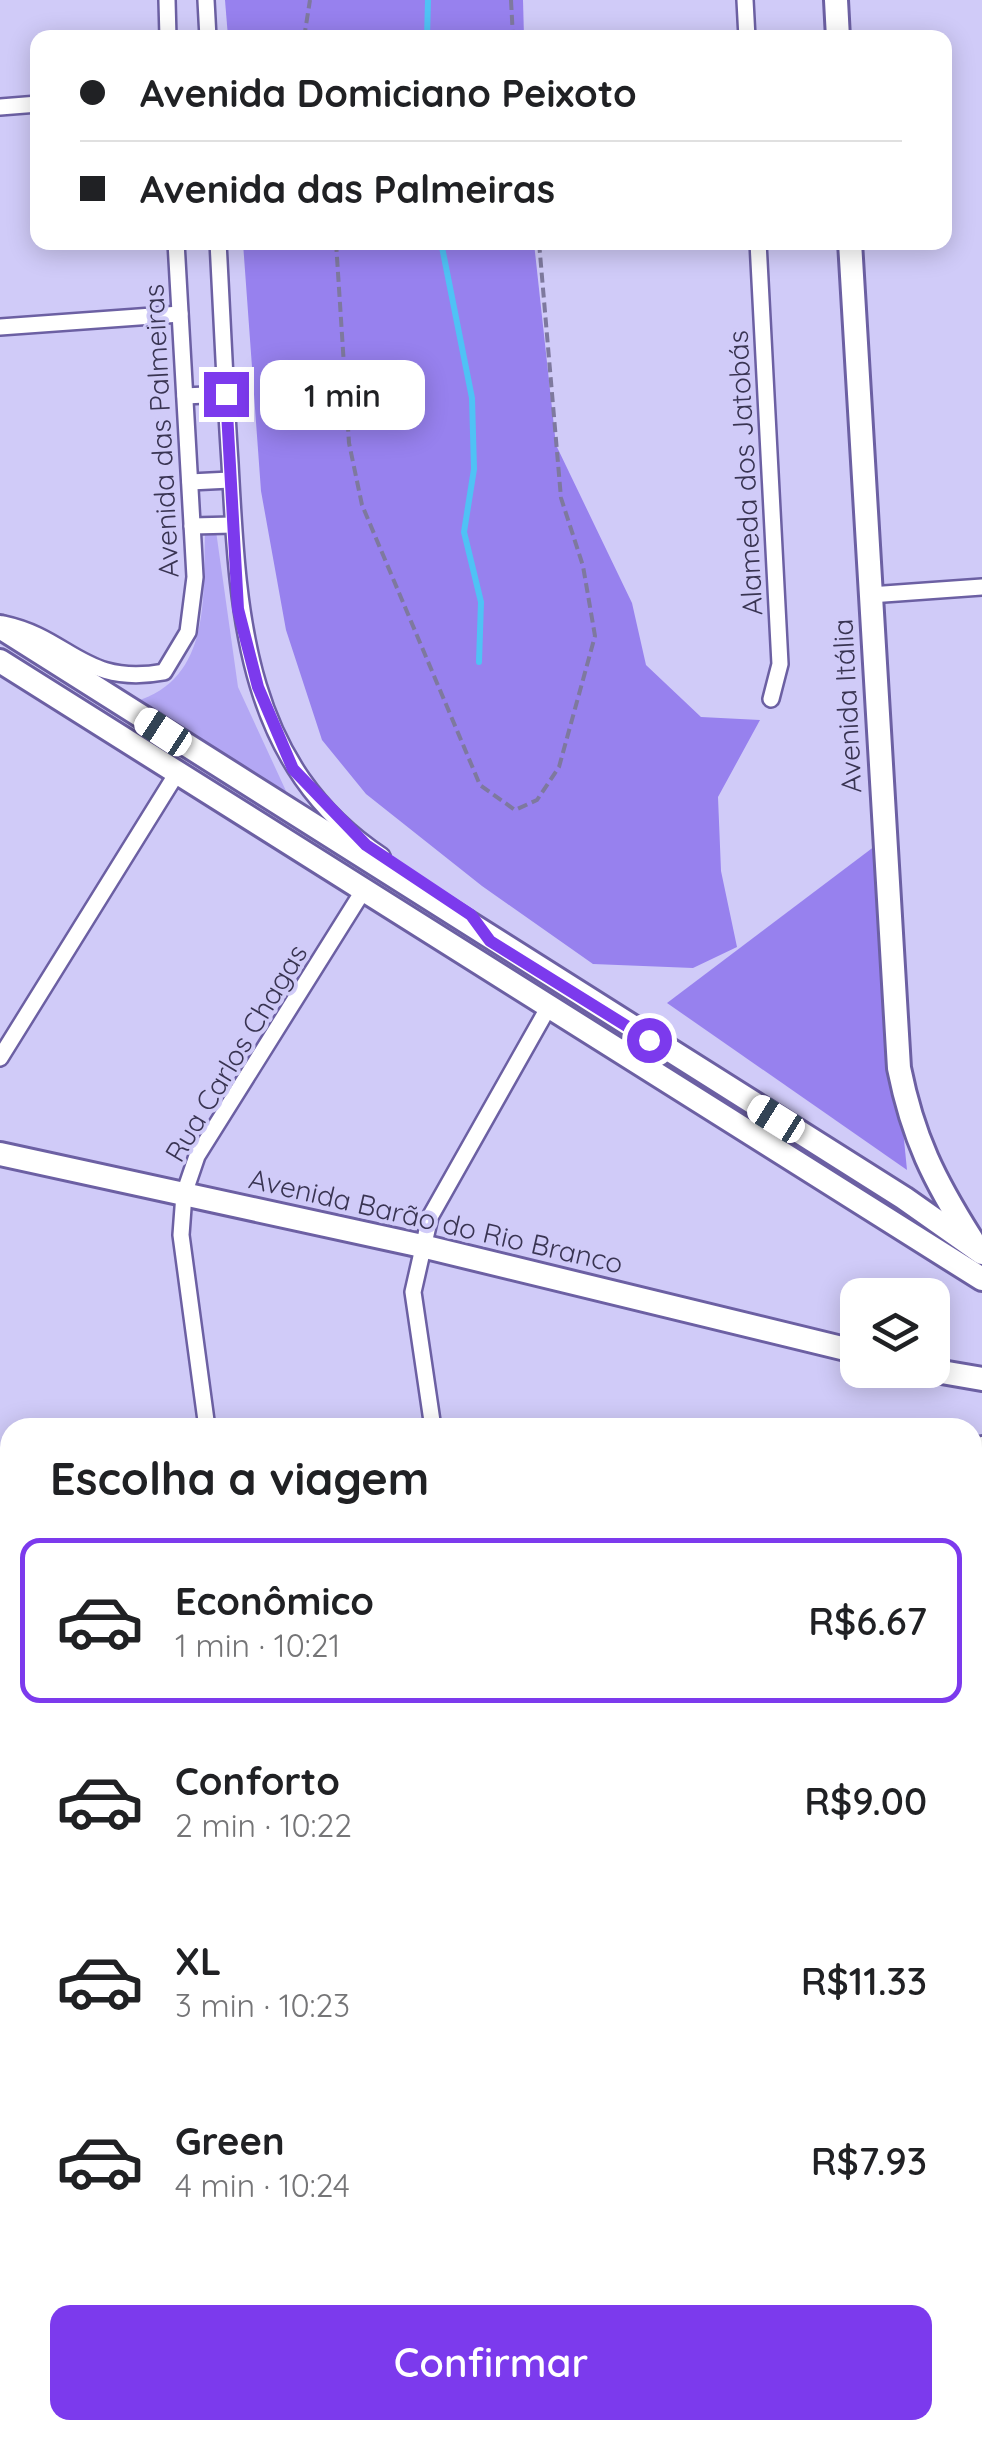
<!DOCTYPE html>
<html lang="pt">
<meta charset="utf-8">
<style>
body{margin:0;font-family:Quicksand,sans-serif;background:#f2f2f2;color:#202124;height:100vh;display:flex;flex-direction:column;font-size:38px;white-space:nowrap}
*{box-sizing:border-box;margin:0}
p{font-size:32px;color:#757577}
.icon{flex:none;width:55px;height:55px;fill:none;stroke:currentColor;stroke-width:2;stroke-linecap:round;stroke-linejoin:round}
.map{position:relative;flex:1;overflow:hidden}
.sheet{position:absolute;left:0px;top:1418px;width:982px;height:1022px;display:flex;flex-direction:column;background:#fff;border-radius:30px 30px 0 0;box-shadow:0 5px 25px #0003}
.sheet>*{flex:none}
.hud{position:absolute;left:30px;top:30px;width:922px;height:220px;border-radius:20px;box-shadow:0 5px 25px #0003;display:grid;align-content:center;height:220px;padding:0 50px;background:#fff}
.tools{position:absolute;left:840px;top:1278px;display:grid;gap:20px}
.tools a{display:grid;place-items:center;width:110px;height:110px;border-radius:20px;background:#fff;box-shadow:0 5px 25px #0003;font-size:50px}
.end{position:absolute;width:45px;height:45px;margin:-22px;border:12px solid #7c3aed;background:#fff;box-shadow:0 0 0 5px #fff}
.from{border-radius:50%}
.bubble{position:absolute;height:70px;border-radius:20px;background:#fff;box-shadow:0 5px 25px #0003;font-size:32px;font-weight:600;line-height:70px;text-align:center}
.car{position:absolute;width:30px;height:60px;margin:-30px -15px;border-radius:12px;box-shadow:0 0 8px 2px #0007;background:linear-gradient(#fff 24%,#345 0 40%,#fff 0 76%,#345 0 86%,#fff 0)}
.hud b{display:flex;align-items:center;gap:35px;height:95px;font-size:38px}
.hud b+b{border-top:2px solid #e0e0e0}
.hud i{width:25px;height:25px;background:#202124}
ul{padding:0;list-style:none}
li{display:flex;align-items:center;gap:30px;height:165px;margin:0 20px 15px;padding:0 30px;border:5px solid transparent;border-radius:20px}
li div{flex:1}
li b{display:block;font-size:38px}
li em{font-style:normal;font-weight:600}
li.current{border-color:#7c3aed}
li>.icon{width:90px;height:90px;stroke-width:1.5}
h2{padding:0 50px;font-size:45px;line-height:120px}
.button{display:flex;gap:20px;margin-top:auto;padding:20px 50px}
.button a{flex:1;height:115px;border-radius:20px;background:#7c3aed;color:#fff;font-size:40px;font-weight:600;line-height:115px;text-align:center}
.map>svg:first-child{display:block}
.green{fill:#b3a7f4}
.forest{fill:#9781ee}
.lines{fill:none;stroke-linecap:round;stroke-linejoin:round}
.stream{stroke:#4fc2f5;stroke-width:6}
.street-casing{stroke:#6c60a3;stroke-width:20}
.secondary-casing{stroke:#6c60a3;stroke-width:28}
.path{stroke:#7e799e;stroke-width:4;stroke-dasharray:10 5;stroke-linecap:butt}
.street{stroke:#fff;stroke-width:15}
.secondary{stroke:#fff;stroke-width:22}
.route{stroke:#7c3aed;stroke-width:12}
.labels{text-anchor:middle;stroke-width:8;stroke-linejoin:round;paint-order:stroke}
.street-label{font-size:28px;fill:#393452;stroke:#d0cbf8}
</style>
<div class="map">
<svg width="982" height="2438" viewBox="0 0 982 2438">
<rect width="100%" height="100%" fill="#d0cbf8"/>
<g class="green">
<path d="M216,531L238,687L292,804L127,704C211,684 203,603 205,534Z"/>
<path d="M263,2430H587L588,2438H257Z"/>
</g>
<g class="forest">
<path d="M225,0H523L524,37H228Z"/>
<path d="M243,243H534L556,445L632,603L646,665L701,717L760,720L718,797L721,871L737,947L693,968L593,964L482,886L366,794L322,740L286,630L261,491Z"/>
<path d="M875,846L907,1170L667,1003Z"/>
</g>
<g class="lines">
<g class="stream">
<path d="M427,38L428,0"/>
<path d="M441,242L472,398L474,469L464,532L481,602L479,662"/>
</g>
<g class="street-casing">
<g id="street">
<path d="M167,0L168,38"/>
<path d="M206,0L208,38"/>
<path d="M745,0L747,38"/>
<path d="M0,107L38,104"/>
<path d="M218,242C222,316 225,389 230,463C238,612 243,764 382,856"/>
<path d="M758,242L780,664L771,699"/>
<path d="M0,327L180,314"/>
<path d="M185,396L226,394"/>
<path d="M190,482L230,480"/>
<path d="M192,526L233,525"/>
<path d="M870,595L982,587"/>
<path d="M4,624C70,638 84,687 164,672L188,632L195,577L176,242"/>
<path d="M0,1058L177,773"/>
<path d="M207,1428L181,1235L184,1194L197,1156L363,891"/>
<path d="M433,1428L413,1292L430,1217L548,1008"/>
<path d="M0,1504L10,1576"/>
<path d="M0,1739L10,1738"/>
<path d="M972,2077L982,2081"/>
<path d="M0,2165L10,2141"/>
<path d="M0,2351L10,2358"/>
<path d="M109,2430L120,2438"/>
<path d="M610,2431L619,2438"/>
<path d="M75,2438L81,2430"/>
</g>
</g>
<g class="secondary-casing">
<g id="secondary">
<path d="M836,0L838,38"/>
<path d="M850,242L899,1068C913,1138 934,1180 972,1240"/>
<path d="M0,627L904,1198L982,1253"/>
<path d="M0,661L982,1279"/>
<path d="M0,1154L422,1246L858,1352"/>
<path d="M930,1370L982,1379"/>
<path d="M972,1455L982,1448"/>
<path d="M0,1591L10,1590"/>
<path d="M972,2203L982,2182"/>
<path d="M972,2283L982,2260"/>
<path d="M863,2438L867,2430"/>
<path d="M899,2438L904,2430"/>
</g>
</g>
<g class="path">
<path d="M511,0L513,38"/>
<path d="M304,38L310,0"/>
<path d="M336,242L349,443L362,505L480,785L515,810L537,800L559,767L595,636L583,566L561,498L539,242"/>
</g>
<use href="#street" class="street"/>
<use href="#secondary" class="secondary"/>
</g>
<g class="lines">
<path class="route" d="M226,394L238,609L258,687L293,769L366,845L471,915L490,941L649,1040"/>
</g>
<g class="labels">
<g class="street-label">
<text transform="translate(161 431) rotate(-93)" y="10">Avenida das Palmeiras</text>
<text transform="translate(745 473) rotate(-93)" y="10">Alameda dos Jatobás</text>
<text transform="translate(847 706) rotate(-93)" y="10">Avenida Itália</text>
<text transform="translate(236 1053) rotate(-59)" y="10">Rua Carlos Chagas</text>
<text transform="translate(436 1221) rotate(13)" y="10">Avenida Barão do Rio Branco</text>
</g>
</g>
</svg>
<div class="tools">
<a><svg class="icon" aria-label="layers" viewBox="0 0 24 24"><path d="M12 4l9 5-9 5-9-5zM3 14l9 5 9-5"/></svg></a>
</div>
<i class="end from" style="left:649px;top:1040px"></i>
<i class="end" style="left:226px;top:394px"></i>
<div class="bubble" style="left:260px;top:360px;width:165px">1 min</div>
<i class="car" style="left:163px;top:732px;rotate:303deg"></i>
<i class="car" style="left:776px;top:1119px;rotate:302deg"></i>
<div class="hud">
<b><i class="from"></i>Avenida Domiciano Peixoto</b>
<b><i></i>Avenida das Palmeiras</b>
</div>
<section class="sheet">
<h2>Escolha a viagem</h2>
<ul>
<li class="current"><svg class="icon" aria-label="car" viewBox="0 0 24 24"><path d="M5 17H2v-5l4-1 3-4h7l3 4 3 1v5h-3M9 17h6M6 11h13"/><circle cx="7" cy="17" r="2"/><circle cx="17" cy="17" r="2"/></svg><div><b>Econômico</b><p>1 min · 10:21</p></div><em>R$6.67</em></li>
<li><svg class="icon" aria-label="car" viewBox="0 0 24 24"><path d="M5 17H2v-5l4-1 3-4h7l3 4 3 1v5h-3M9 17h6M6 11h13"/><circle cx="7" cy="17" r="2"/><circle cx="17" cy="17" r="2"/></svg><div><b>Conforto</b><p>2 min · 10:22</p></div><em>R$9.00</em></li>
<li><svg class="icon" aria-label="car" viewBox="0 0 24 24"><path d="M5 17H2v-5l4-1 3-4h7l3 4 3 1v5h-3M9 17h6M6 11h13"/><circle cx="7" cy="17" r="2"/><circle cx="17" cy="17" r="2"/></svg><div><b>XL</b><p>3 min · 10:23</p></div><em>R$11.33</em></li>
<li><svg class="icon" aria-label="car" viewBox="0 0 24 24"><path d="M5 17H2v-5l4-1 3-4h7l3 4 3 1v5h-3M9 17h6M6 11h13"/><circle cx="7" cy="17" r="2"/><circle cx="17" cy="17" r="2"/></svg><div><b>Green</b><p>4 min · 10:24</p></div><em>R$7.93</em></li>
</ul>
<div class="button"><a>Confirmar</a></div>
</section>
</div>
